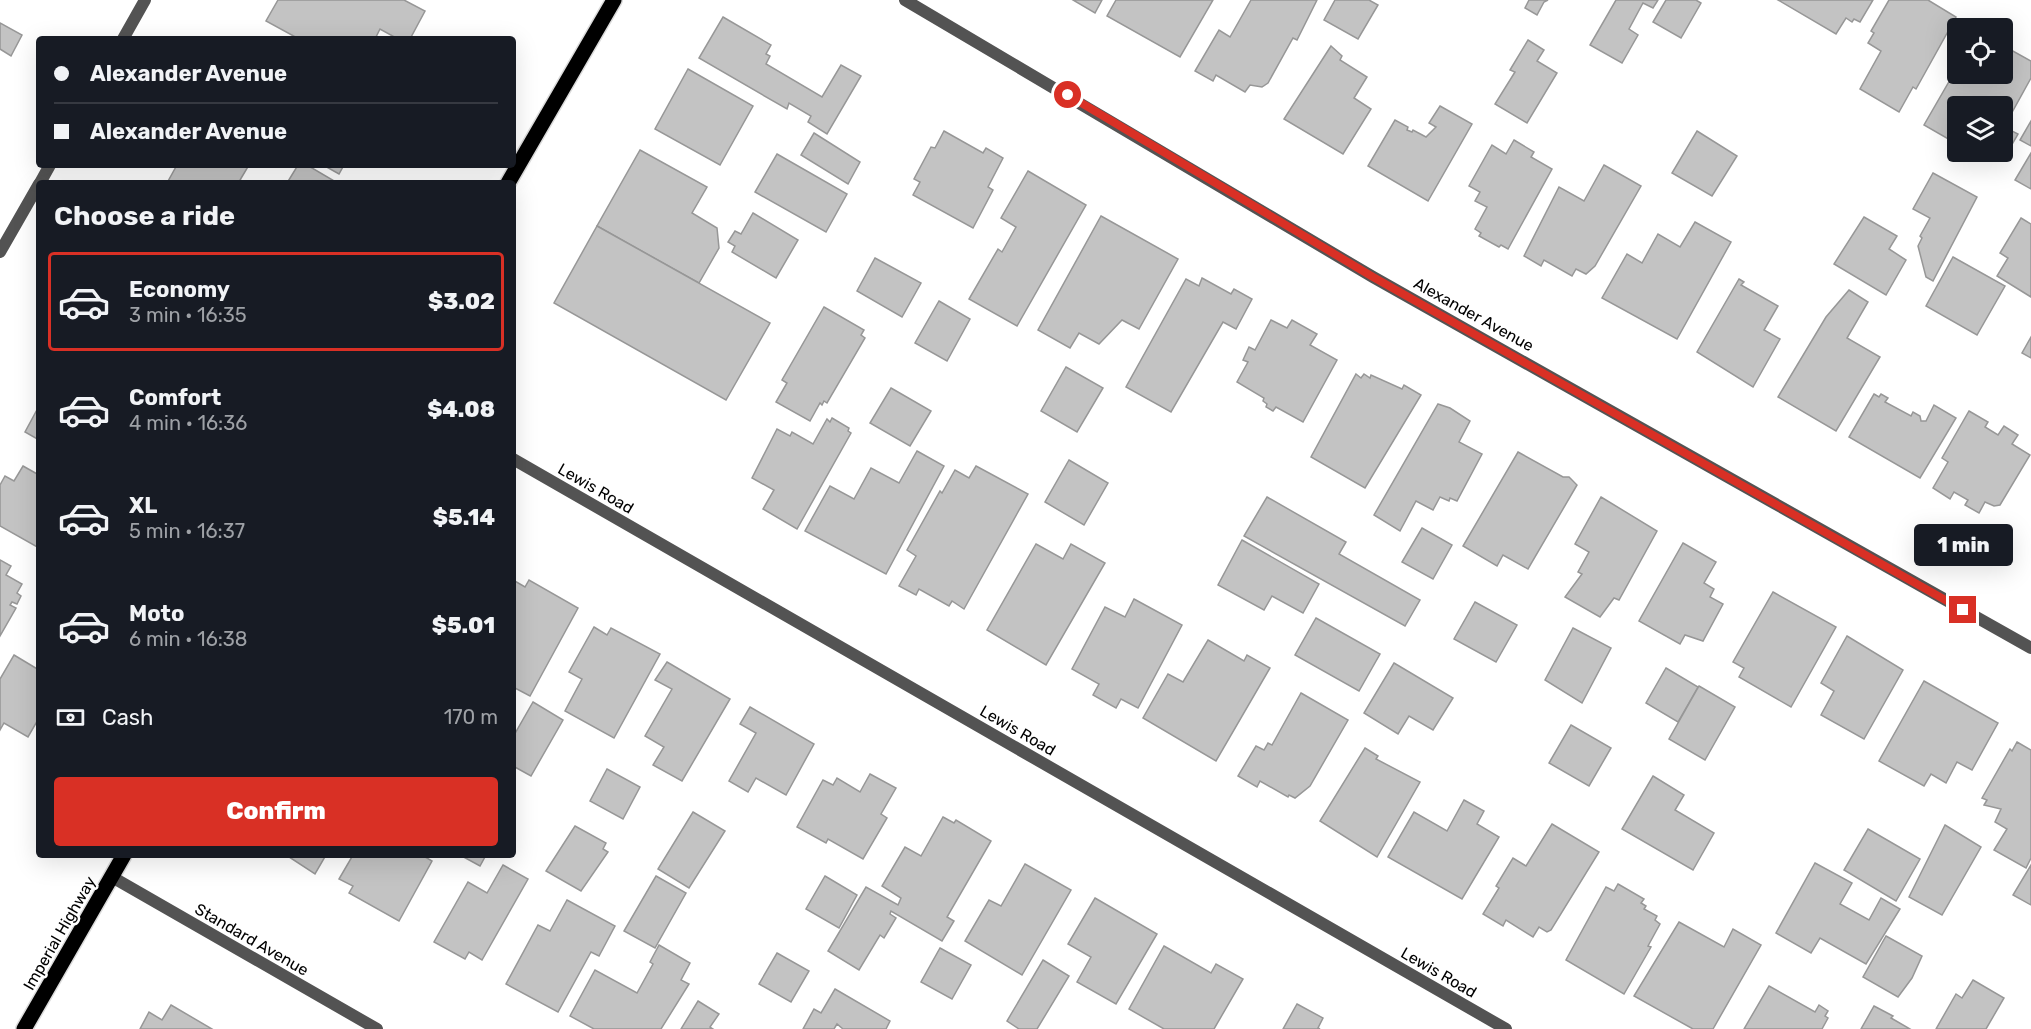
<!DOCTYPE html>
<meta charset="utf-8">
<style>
body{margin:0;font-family:Rubik,sans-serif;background:#20242c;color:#f1f3f6;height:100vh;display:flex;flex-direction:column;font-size:22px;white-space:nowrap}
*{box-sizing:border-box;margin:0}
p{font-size:20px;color:#9ea1a6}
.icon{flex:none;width:33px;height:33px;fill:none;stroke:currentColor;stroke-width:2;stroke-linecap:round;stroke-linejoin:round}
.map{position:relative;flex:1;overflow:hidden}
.side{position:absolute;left:36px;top:180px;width:480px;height:678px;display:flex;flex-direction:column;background:#171b24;border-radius:6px;box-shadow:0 6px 24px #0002}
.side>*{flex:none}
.banner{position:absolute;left:36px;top:36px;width:480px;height:132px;border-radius:6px;box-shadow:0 6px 24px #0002;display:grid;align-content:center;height:132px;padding:0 18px;background:#171b24}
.buttons{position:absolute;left:1947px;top:18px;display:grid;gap:12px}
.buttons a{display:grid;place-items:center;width:66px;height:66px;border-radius:6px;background:#171b24;box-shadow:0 6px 24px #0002;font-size:30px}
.end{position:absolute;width:27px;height:27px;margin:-14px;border:8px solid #d93025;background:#fff;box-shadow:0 0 0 3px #fff}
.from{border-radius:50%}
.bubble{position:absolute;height:42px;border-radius:6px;background:#171b24;box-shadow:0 6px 24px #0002;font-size:20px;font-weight:800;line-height:42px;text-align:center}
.banner b{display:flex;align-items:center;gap:21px;height:57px;font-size:22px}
.banner b+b{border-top:2px solid #363941}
.banner i{width:15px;height:15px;background:#f1f3f6}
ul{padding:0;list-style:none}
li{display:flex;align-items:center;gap:18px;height:99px;margin:0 12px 9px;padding:0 6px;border:3px solid transparent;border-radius:6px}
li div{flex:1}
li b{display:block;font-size:22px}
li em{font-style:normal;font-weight:800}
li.current{border-color:#d93025}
li>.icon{width:54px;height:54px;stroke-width:1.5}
h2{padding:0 18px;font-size:27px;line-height:72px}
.pay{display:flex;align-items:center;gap:15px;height:66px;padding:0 18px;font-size:22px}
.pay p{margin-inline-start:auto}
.action{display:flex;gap:12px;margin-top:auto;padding:12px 18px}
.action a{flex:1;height:69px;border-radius:6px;background:#d93025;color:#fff;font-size:24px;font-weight:800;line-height:69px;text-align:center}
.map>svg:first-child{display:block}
.building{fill:#c3c3c3;stroke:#979797;stroke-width:1.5}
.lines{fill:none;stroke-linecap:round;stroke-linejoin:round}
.primary-casing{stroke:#dbdbdb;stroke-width:18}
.street{stroke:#535353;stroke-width:12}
.primary{stroke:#000;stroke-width:15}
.route{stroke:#d93025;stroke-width:8}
.labels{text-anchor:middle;stroke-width:5;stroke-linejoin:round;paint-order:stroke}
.street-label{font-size:16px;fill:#000;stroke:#fff}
</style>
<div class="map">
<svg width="2031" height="1029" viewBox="0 0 2031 1029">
<rect width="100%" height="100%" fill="#fff"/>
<g class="building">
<path d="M278,0H404L425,11L410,39H398L380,29L375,39H299L266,21Z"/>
<path d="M1073,0H1102L1095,13Z"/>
<path d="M1116,0H1213L1180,57L1107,16Z"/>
<path d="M1251,0H1317L1297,40L1293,38L1268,83L1262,87L1250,85L1245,92L1216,75L1213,81L1195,71L1219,30L1230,37Z"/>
<path d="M1335,0H1369L1378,5L1358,39L1324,20Z"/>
<path d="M1529,0H1548L1544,2L1537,15L1525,8Z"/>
<path d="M1616,0H1658L1653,8L1643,3L1629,29L1638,35L1622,63L1590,45Z"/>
<path d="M1666,0H1696L1701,3L1681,38L1653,22Z"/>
<path d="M1778,0H1873L1860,22L1854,19L1852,22L1846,18L1836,34Z"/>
<path d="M1889,0H1928L1956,17L1916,89L1913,87L1899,112L1860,89L1881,51L1868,43L1874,33L1871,31Z"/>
<path d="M723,17L771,45L766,54L770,56L766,64L822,97L841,65L861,76L827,134L808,122L811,116L789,103L787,109L699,58Z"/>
<path d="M0,23L22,35L11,56L0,49Z"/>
<path d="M1528,40L1544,50L1537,61L1557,73L1527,123L1495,104L1515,72L1510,70Z"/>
<path d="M2002,45L2031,61V78L2004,127L2018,134L2003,160L1988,152H2002V106H1958L1957,144L1924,125L1958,66V74H2002Z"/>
<path d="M1331,46L1342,56L1340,60L1367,77L1354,98L1371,109L1343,154L1284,119Z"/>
<path d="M688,69L753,106L720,165L655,129Z"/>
<path d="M1440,106L1472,124L1428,201L1368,166L1395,120L1408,127L1407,130L1412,132L1413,130L1426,137L1436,127L1429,123Z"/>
<path d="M2031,121V146L2020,140Z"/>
<path d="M944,131L983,153L986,148L1003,158L988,187L993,190L973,228L913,195L920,182L914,179L931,147L935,148Z"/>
<path d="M1697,131L1737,156L1712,196L1672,173Z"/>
<path d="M814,133L860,162L848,184L801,155Z"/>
<path d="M1514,140L1534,152L1531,157L1552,169L1508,249L1501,245L1499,247L1479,236L1481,233L1475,229L1487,207L1475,201L1480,192L1469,186L1492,145L1506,154Z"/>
<path d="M640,150L707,187L692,213L717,228L719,248L699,283L597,226Z"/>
<path d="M2031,153V189L2015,180Z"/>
<path d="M777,154L847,194L826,232L755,192Z"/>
<path d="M177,165H249L240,180L245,183H167Z"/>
<path d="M298,165H307L336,182L287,183Z"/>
<path d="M323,165H344L339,174Z"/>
<path d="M1604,165L1641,186L1595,266L1586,274L1576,269L1572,276L1544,260L1541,266L1524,256L1559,187L1584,201Z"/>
<path d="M1028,171L1086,205L1017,326L969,299L998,249L1002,252L1016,227L1001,218Z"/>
<path d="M1933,173L1977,197L1933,281L1926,277L1918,246L1922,238L1920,236L1930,218L1913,209Z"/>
<path d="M753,213L798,240L776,278L732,252L735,246L728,242L735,231L741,234Z"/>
<path d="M1101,216L1178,259L1139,329L1122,320L1099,344L1079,333L1070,348L1038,330Z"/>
<path d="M1864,217L1897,236L1889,249L1906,260L1886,295L1834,264Z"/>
<path d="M2021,218L2031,224V297L1997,276L2008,258L2000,253Z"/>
<path d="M1695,222L1731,242L1677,339L1602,298L1627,254L1642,263L1658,234L1680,247Z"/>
<path d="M597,226L770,323L726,400L554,303Z"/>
<path d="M1953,257L2005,286L1977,335L1926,306Z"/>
<path d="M875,258L921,283L902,317L857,291Z"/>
<path d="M1202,278L1231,294L1234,289L1252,299L1236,329L1223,322L1171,412L1126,387L1186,279L1199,286Z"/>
<path d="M1739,279L1744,282L1741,285L1778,306L1764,330L1780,339L1753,387L1697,352Z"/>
<path d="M1849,290L1868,302L1847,338L1880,357L1836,431L1778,397L1826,317Z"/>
<path d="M939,301L970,319L947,361L915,343Z"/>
<path d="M824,307L864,330L861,335L865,338L827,403L824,401L822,405L820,403L810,421L776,402L787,383L782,380Z"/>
<path d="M1271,320L1287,328L1292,320L1317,334L1310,345L1337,360L1303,422L1276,407L1273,411L1266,407L1267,404L1263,401L1264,398L1237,382L1248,362L1243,360L1249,347L1255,350Z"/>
<path d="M2031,337V358L2022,353Z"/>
<path d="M1066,367L1103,388L1077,432L1041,411Z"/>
<path d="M1356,374L1361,378L1364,374L1370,378L1371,375L1402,389L1404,385L1421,395L1365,488L1311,457Z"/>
<path d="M891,388L931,411L910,446L870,423Z"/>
<path d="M1874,394L1879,397L1881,394L1888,398L1885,402L1911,416L1913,412L1920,416L1921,421H1926L1934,405L1956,418L1920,478L1849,437Z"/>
<path d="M1438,404L1450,408L1470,421L1459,442L1482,454L1457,501L1450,498L1449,501L1440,497L1433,510L1416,501L1400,531L1374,515Z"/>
<path d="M39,406V440L25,432Z"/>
<path d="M1969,411L1988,422L1985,427L1998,435L2004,426L2018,435L2012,444L2030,455L2000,505L1994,506L1985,502L1979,513L1965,505L1968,500L1954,492L1950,499L1933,488L1948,462L1942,458Z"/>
<path d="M832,418L849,428L848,431L851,433L797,529L763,509L774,490L752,478L777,429L790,436L792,432L813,444L827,419L830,422Z"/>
<path d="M917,451L944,466L886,574L805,531L830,486L854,499L871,468L899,483Z"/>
<path d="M1518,452L1563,477H1569L1577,485L1528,569L1503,555L1497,566L1463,546Z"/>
<path d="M1069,460L1108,483L1084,525L1045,502Z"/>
<path d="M23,466L39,475V548L0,526V485L5,476L14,481Z"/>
<path d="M976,466L1028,494L964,609L952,601L949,606L919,589L916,595L899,586L916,556L907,550L940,491L942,493L955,470L969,478Z"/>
<path d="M1267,497L1346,542L1339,554L1420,600L1405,626L1244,536Z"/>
<path d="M1601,497L1657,531L1619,600L1614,598L1600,617L1565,597L1582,574L1578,572L1589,552L1575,544Z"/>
<path d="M1422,528L1452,545L1433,579L1402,562Z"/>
<path d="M1242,540L1319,584L1303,613L1272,596L1264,610L1218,585Z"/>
<path d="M1683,543L1716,562L1704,583L1714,589L1710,597L1723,604L1703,641L1685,635L1680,644L1639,621Z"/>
<path d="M1036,544L1063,559L1071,544L1105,563L1046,665L987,630Z"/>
<path d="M0,560L11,566L6,575L22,584L17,593L21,596L17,604L12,602L10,605L16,608L0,636Z"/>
<path d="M513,580L525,587L529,580L578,608L530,696L513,687Z"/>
<path d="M1773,592L1836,627L1791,707L1739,677L1744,668L1733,662Z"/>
<path d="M1134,599L1182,625L1138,708L1121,699L1116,708L1093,695L1099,684L1072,669L1105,607L1125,617Z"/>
<path d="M1475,602L1517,625L1496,662L1454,639Z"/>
<path d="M1316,618L1380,654L1359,691L1295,655Z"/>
<path d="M594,627L607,635L611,628L660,654L614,738L565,711L582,679L569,672Z"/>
<path d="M1573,628L1611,648L1582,703L1545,680Z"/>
<path d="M1847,636L1903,670L1864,739L1821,715L1834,691L1821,683Z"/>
<path d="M1208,640L1244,661L1247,655L1270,668L1216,761L1143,718L1168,674L1183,682Z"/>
<path d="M14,655L39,670V718L28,737L4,723L0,730V679Z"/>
<path d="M667,662L730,699L682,781L653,765L664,747L645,736L672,689L655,680Z"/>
<path d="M1394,663L1453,698L1433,730L1409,716L1398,734L1364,713Z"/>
<path d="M1666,668L1698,687L1678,722L1646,703Z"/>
<path d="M1924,681L1998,723L1972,770L1957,762L1946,783L1931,774L1924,786L1879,761Z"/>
<path d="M1699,686L1735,707L1705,760L1669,739Z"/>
<path d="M1301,693L1348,720L1310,786L1295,798L1289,795L1288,797L1260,781L1257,787L1238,776L1256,746L1264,750L1268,743L1272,745Z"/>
<path d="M533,702L563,720L531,776L513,766V737Z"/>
<path d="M750,707L814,744L786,795L756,778L748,792L729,781L756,733L740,724Z"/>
<path d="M1571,725L1611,748L1589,786L1549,763Z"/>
<path d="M2017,742L2031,750V858L2026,868L1994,850L2007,829L1995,822L2001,809L1984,805L1987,800L1982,798L2010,749L2012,751Z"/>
<path d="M1365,748L1378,756L1376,759L1420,782L1377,857L1320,821Z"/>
<path d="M607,769L640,787L623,819L590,801Z"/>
<path d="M870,774L896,788L881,814L887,818L863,859L828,839L826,843L797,827L823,780L833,785L837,778L860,792Z"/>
<path d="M1653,776L1684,795L1675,810L1714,833L1693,870L1622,829Z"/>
<path d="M1464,800L1484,811L1477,824L1499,837L1462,899L1388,857L1414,812L1447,831Z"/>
<path d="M693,812L725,831L689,888L658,869Z"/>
<path d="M943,817L954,823L956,820L991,841L947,917L954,921L942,941L891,911L890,914L896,918L884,938L880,935L859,970L828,951L866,887L898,905L901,898L882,886L905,847L921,856Z"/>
<path d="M1552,824L1599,852L1551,930L1547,932L1539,927L1533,937L1506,920L1503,926L1483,914L1499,888L1496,886L1513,858L1526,866Z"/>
<path d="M1945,825L1981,847L1942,915L1909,897Z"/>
<path d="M575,826L606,843L603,849L608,852L581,891L546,871Z"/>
<path d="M1868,829L1920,859L1896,901L1844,870Z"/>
<path d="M286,855H326L315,874Z"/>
<path d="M353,855H422L432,861L399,921L349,893L353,886L339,879Z"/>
<path d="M460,855H486L480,866Z"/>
<path d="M1815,863L1852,883L1840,904L1869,920L1881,898L1900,909L1866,964L1820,938L1811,953L1776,933Z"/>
<path d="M1025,864L1071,890L1022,975L965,941L989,900L1001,906Z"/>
<path d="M503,865L528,879L482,960L469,952L465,959L434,942L468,882L487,893Z"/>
<path d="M2031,865V905L2013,895Z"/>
<path d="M656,876L686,893L655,948L624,931Z"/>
<path d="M825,876L857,895L839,928L806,909Z"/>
<path d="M1618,884L1644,899L1641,903L1646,906L1644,909L1657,916L1655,920L1660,924L1648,946L1651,947L1624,994L1566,960L1606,887L1614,891Z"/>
<path d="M1095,898L1157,934L1116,1004L1077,982L1091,957L1068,944Z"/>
<path d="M567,900L615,926L599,956L591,952L558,1012L506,984L538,925L550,931Z"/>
<path d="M1679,922L1724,947L1733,929L1761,945L1713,1029H1693L1634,996Z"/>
<path d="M1886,936L1922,956L1912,978L1898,997L1863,977Z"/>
<path d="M659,945L690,963L681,980L689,984L661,1029H594L570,1016L595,970L637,993L653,964L650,962Z"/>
<path d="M1164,946L1211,973L1216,964L1243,979L1214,1029H1164L1129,1009Z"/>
<path d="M940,948L971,965L952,999L921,982Z"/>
<path d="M777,953L809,971L791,1002L759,984Z"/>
<path d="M1043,960L1069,976L1037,1029H1019L1007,1021Z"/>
<path d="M1973,980L2004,998L1986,1029H1936L1956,994L1962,998Z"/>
<path d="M1769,986L1815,1012L1819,1005L1828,1011L1825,1016L1828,1018L1822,1029H1744Z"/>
<path d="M835,989L890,1021L886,1029H843L837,1024L834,1029H803L814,1009L821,1013Z"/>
<path d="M698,1001L719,1014L710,1027L713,1029H681Z"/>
<path d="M1297,1004L1323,1018L1318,1028L1320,1029H1283Z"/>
<path d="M171,1005L212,1029H140L149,1012L162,1020Z"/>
<path d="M1874,1006L1893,1016L1891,1018L1910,1029H1861Z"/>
</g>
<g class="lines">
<g class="primary-casing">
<g id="primary">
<path d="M508,183L614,0"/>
<path d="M24,1029L124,855"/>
</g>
</g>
<g class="street">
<path d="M905,0L1373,277L2031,648"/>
<path d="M123,39L145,0"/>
<path d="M40,183L50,165"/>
<path d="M0,252L39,184"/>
<path d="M513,459L1506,1029"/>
<path d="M112,877L377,1029"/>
</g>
<use href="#primary" class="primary"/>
</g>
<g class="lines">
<path class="route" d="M1068,95L1373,277L1963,610"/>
</g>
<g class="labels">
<g class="street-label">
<text transform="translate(1474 314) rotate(29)" y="6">Alexander Avenue</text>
<text transform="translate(596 488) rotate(30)" y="6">Lewis Road</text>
<text transform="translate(1018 730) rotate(30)" y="6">Lewis Road</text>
<text transform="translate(59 933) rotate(-60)" y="6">Imperial Highway</text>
<text transform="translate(252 939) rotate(30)" y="6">Standard Avenue</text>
<text transform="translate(1439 972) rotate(30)" y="6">Lewis Road</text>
</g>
</g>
</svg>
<div class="buttons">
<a><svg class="icon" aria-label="locate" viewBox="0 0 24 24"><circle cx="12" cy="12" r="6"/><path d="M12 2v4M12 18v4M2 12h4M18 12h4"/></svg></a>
<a><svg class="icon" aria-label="layers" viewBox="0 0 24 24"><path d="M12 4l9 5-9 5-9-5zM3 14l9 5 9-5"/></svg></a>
</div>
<i class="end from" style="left:1068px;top:95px"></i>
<i class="end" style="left:1963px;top:610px"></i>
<div class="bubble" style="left:1914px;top:524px;width:99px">1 min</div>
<div class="banner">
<b><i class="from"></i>Alexander Avenue</b>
<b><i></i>Alexander Avenue</b>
</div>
<section class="side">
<h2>Choose a ride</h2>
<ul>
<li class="current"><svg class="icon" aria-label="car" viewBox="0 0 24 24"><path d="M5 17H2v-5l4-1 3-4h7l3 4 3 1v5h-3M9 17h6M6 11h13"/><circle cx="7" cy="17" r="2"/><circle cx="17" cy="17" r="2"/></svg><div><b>Economy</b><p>3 min · 16:35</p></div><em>$3.02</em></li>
<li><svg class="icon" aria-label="car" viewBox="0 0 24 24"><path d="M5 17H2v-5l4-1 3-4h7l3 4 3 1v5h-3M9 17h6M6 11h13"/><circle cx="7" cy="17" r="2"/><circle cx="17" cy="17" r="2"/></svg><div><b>Comfort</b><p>4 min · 16:36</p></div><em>$4.08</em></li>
<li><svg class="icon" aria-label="car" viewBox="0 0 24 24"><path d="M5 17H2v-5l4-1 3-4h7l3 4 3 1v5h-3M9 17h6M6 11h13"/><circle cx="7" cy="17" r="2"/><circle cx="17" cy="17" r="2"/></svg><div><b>XL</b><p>5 min · 16:37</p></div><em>$5.14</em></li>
<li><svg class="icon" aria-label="car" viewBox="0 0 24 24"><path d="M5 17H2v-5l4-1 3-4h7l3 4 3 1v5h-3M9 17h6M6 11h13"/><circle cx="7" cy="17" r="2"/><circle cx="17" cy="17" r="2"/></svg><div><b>Moto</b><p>6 min · 16:38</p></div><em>$5.01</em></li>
</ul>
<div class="pay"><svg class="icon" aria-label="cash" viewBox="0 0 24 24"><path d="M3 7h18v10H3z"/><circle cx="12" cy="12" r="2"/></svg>Cash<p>170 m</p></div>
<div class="action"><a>Confirm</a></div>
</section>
</div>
